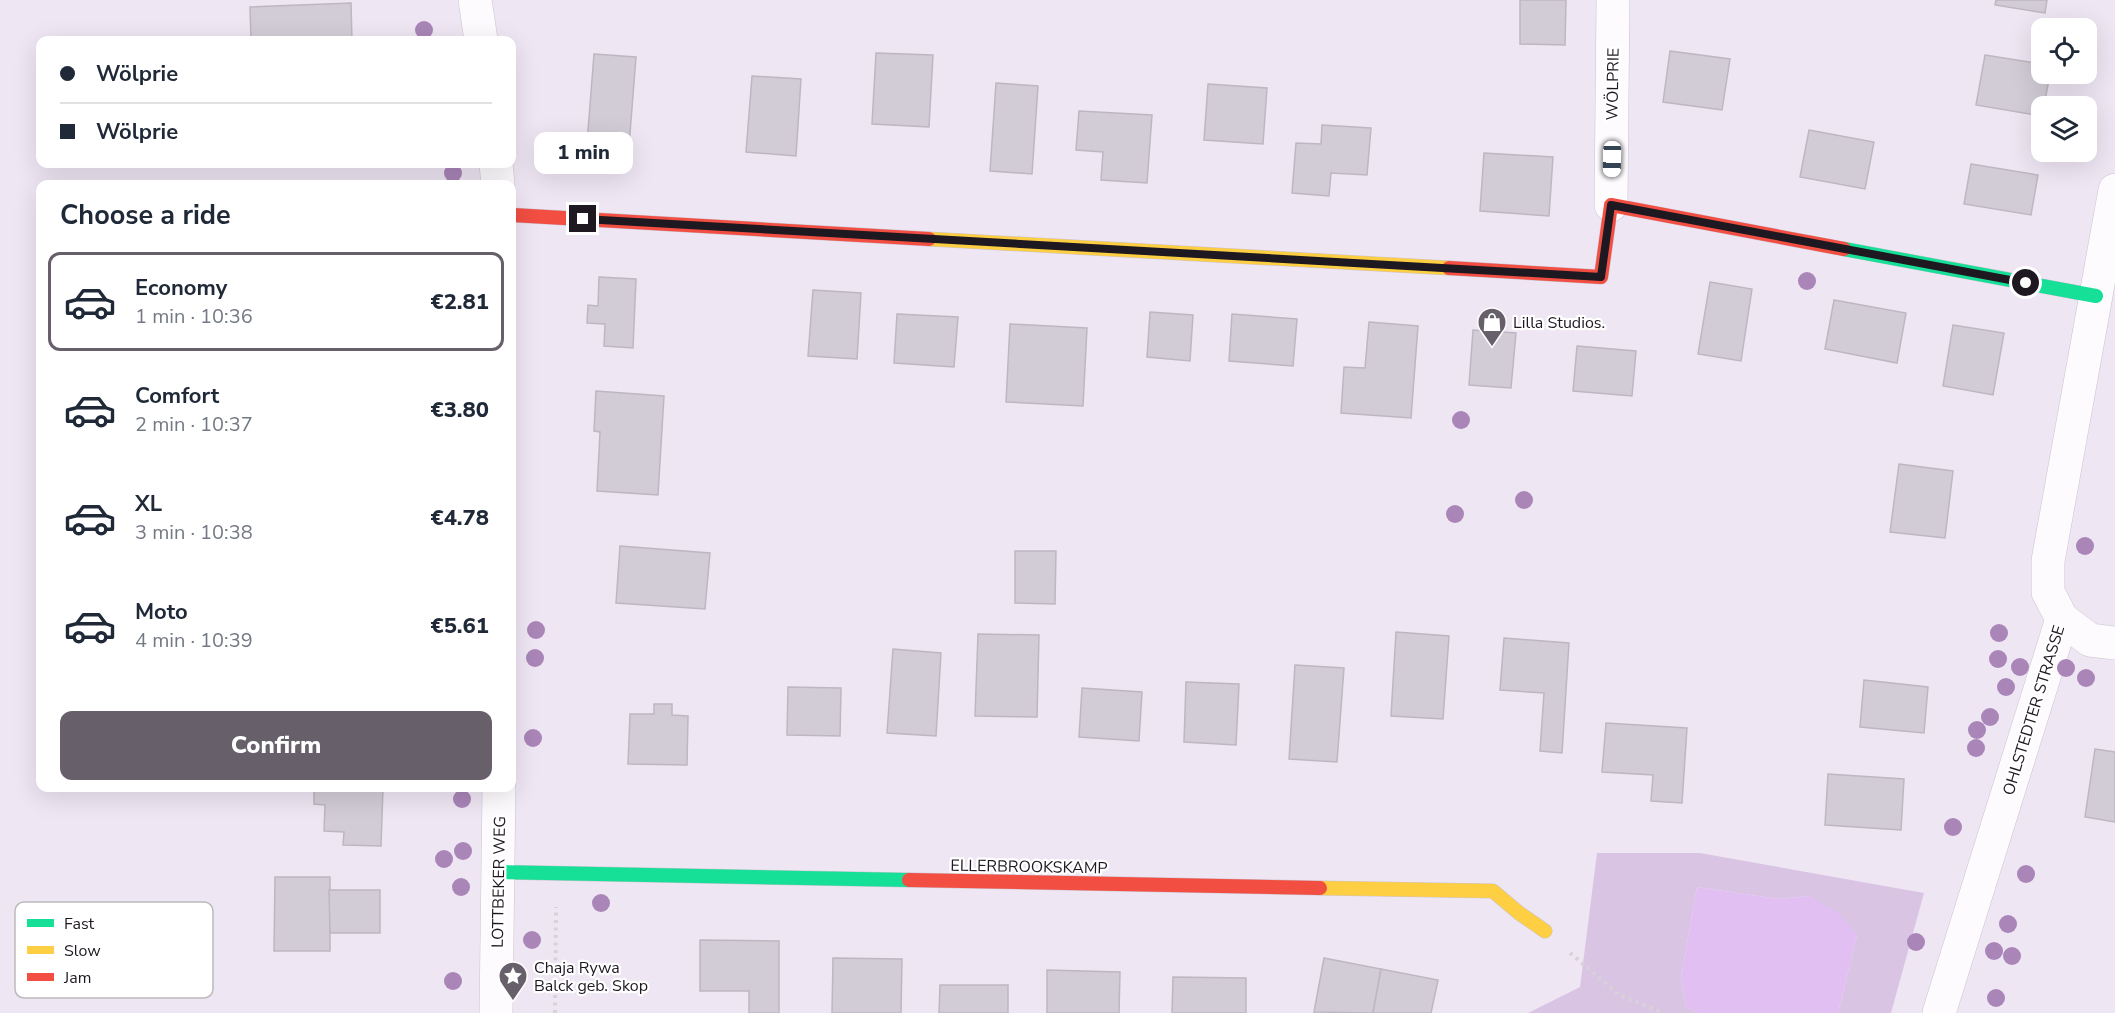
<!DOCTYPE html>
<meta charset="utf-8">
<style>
body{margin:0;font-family:"Nunito Sans",sans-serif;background:#f2f2f3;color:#1f2937;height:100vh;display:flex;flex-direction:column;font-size:22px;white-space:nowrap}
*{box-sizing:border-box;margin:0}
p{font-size:20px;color:#747a83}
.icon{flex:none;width:33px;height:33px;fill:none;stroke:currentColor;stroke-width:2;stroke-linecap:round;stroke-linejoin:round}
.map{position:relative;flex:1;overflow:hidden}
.sheet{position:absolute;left:36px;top:180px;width:480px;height:612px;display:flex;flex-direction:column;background:#fff;border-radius:12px;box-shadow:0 6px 24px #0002}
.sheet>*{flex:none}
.top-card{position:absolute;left:36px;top:36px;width:480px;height:132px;border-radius:12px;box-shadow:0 6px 24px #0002;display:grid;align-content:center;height:132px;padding:0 24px;background:#fff}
.buttons{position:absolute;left:2031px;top:18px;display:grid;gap:12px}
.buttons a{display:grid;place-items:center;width:66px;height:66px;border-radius:12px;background:#fff;box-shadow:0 6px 24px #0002;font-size:30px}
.end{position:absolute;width:27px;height:27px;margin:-14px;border:8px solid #1e1821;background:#fff;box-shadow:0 0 0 3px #fff}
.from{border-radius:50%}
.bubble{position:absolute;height:42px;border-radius:12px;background:#fff;box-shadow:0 6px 24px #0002;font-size:20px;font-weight:800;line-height:42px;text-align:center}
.car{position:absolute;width:18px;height:36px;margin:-18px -9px;border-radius:8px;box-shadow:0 0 4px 2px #0007;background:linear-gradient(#fff 24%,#345 0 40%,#fff 0 76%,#345 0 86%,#fff 0)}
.top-card b{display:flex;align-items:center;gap:21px;height:57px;font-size:22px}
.top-card b+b{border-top:2px solid #e0e1e3}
.top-card i{width:15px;height:15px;background:#1f2937}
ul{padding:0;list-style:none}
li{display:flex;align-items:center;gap:18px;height:99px;margin:0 12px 9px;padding:0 12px;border:3px solid transparent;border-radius:12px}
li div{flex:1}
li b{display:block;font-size:22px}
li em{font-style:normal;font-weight:800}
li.selected{border-color:#67606b}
li>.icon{width:54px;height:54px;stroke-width:1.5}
h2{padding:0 24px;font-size:27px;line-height:72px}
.primary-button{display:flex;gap:12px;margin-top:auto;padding:12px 24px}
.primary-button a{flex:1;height:69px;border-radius:12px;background:#67606b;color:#fff;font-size:24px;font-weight:800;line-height:69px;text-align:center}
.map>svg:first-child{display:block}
.green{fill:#dac4e4}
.water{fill:#e2bff3}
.building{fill:#d2ccd6;stroke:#beb7c1;stroke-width:1.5}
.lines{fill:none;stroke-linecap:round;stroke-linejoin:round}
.street-casing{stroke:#cbc3ce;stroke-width:34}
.fast-casing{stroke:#cbc3ce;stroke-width:15}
.slow-casing{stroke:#cbc3ce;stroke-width:15}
.jam-casing{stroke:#cbc3ce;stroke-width:15}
.path{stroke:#d6d3d8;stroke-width:4;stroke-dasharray:3 4.5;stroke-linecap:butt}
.street{stroke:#fdfbfd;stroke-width:33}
.fast{stroke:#16e098;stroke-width:14}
.slow{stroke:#ffcf43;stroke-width:14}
.jam{stroke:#f24e42;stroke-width:14}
.tree{fill:#a985b8}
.route{stroke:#1e1821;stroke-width:8}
.labels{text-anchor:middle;stroke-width:4.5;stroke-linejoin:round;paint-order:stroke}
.street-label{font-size:16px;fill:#1e1821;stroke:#fff}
.poi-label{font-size:16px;fill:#1e1821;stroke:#fff;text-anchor:start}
.key{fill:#fff;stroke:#bcbabc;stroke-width:1.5}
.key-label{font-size:16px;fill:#1e1821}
</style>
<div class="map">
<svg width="2115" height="1013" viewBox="0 0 2115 1013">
<rect width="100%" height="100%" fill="#efe6f4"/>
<path class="green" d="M1597,853H1700L1924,893L1891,1013H1838L1857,935L1808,896L1778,899L1697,887L1681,978L1686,1006L1698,1013H1528L1580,987Z"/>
<path class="water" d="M1697,887L1778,899L1808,896L1837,912L1857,935L1838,1013H1698L1686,1006L1681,978Z"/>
<g class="building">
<path d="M1520,0H1566L1565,45L1520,44Z"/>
<path d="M1996,0H2047L2045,13L1995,5Z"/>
<path d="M351,3L352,40H251L250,7Z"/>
<path d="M1670,51L1730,59L1722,110L1663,102Z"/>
<path d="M876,53L933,55L929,127L872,124Z"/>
<path d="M594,54L636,57L629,146L587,143Z"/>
<path d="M1985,55L2042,64V74H2050L2044,106H2042V116L1976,105Z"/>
<path d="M752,76L801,79L796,156L746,152Z"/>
<path d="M996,83L1038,86L1032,174L990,171Z"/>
<path d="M1208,84L1267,88L1263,144L1204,140Z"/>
<path d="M1079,111L1152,115L1147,183L1101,180L1103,152L1076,150Z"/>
<path d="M1322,125L1371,128L1367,175L1331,173L1329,196L1292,193L1296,143L1321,144Z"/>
<path d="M1809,130L1874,142L1865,189L1800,177Z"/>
<path d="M1484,153L1553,157L1549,216L1480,211Z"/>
<path d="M1971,164L2038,175L2031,215L1964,204Z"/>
<path d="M599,277L636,279L633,348L604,346L605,324L587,323L588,305L598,306Z"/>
<path d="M1710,282L1752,289L1741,361L1698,354Z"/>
<path d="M813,290L861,293L857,359L808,356Z"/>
<path d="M1834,300L1906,313L1897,363L1825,349Z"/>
<path d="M1150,312L1193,315L1190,361L1147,357Z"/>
<path d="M897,314L958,317L954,367L894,363Z"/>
<path d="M1232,314L1297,319L1293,366L1229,361Z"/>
<path d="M1369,322L1418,326L1411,418L1341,413L1344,367L1365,368Z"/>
<path d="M1010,324L1087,328L1083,406L1006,402Z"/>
<path d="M1953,325L2004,333L1993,395L1943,386Z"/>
<path d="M1473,330L1516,333L1511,388L1469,385Z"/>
<path d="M1577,346L1636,351L1632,396L1573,391Z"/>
<path d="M596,391L664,396L658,495L597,491L600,432L594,431Z"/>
<path d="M1899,464L1953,471L1945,538L1890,532Z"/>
<path d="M620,546L710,553L705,609L616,603Z"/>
<path d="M1015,551H1056L1055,604L1015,603Z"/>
<path d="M1396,632L1449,636L1443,719L1391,716Z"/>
<path d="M978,634L1039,635L1037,717L975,716Z"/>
<path d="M1504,638L1569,643L1562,753L1540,751L1544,693L1500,690Z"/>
<path d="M893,649L941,653L936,736L887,733Z"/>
<path d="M1295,665L1344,668L1337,762L1289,759Z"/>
<path d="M1864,680L1928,687L1924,733L1860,727Z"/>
<path d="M1186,682L1239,684L1236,745L1184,742Z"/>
<path d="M788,687L841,688L840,736L787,735Z"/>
<path d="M1082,688L1142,692L1139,741L1079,737Z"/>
<path d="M654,704H672V715L688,716L687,765L628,764L630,714H654Z"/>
<path d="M1606,723L1687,728L1682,803L1651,801L1653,775L1602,772Z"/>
<path d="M2095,749L2115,752V822L2085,817Z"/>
<path d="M1828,774L1904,779L1901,830L1825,825Z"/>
<path d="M314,788H383L381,846L343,845L344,832L324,831L325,805L314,804Z"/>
<path d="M275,877H330V951H274Z"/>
<path d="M329,890H380V933H330Z"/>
<path d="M700,940L779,941V1013H749V991H700Z"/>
<path d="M833,958L902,959L901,1013H832Z"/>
<path d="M1324,958L1381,969L1373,1013L1314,1012Z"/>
<path d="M1381,969L1438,980L1431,1013H1373Z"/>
<path d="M1047,970L1120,972L1119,1013H1047Z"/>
<path d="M1173,977L1246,978V1013H1172Z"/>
<path d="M940,985H1008V1013H939Z"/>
</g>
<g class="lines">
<g class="street-casing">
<g id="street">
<path d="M475,0L481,40"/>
<path d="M496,164L498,184"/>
<path d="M1611,205L1613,0"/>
<path d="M2062,619L2090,640L2115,643"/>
<path d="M496,1013L499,788"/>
<path d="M1939,1013L2062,619L2048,592V561L2115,190"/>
</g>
</g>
<g class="fast-casing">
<g id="fast">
<path d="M1844,249L2096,296"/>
<path d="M499,872L909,880"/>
</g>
</g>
<g class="slow-casing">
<g id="slow">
<path d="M929,239L1449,268"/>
<path d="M1320,888L1493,891L1519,913L1545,931"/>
</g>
</g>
<g class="jam-casing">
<g id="jam">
<path d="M512,215L929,239"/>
<path d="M1449,268L1601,277L1611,205L1844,249"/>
<path d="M909,880L1320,888"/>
</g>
</g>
<g class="path">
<path d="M1570,953L1619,995L1664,1013"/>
<path d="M555,1013L556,907"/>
</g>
<use href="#street" class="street"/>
<use href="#fast" class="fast"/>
<use href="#slow" class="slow"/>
<use href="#jam" class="jam"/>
</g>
<g class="tree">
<circle cx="424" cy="30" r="9"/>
<circle cx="453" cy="173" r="9"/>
<circle cx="1807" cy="281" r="9"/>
<circle cx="1461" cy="420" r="9"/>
<circle cx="1524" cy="500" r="9"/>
<circle cx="1455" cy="514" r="9"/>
<circle cx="2085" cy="546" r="9"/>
<circle cx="536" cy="630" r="9"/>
<circle cx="1999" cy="633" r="9"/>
<circle cx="535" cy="658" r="9"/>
<circle cx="1998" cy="659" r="9"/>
<circle cx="2020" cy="667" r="9"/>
<circle cx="2066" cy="668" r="9"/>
<circle cx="2086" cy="678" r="9"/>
<circle cx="2006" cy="687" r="9"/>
<circle cx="1990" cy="717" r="9"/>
<circle cx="1977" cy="730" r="9"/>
<circle cx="533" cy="738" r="9"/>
<circle cx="1976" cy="748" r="9"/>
<circle cx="462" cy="799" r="9"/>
<circle cx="1953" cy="827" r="9"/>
<circle cx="463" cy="851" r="9"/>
<circle cx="444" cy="859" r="9"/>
<circle cx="2026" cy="874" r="9"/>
<circle cx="461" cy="887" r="9"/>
<circle cx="601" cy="903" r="9"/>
<circle cx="2008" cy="924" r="9"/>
<circle cx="532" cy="940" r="9"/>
<circle cx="1916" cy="942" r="9"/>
<circle cx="1994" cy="951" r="9"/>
<circle cx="2012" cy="956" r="9"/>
<circle cx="453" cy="981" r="9"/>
<circle cx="1996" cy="998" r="9"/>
</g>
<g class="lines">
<path class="route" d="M583,219L1601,277L1611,205L2026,283"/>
</g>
<defs>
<g id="shop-pin" transform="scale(1.5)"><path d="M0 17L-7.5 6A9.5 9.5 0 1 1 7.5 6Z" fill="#67606b" stroke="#fff"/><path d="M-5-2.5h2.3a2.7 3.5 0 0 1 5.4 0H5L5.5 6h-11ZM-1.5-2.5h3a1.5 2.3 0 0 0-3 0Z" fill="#fff"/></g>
<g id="sight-pin" transform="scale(1.5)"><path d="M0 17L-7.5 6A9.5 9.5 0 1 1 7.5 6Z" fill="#67606b" stroke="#fff"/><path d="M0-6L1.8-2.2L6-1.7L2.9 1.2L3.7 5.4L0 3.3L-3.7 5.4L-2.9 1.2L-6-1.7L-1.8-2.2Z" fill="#fff"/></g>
</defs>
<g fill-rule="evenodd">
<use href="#shop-pin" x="1492" y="322"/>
<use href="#sight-pin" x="513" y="976"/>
</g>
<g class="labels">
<g class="street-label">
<text transform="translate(1612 84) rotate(-89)" y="6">WÖLPRIE</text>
<text transform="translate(2033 710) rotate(-73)" y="6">OHLSTEDTER STRASSE</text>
<text transform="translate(1029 866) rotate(1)" y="6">ELLERBROOKSKAMP</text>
<text transform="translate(498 882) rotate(-89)" y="6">LOTTBEKER WEG</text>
</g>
<g class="poi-label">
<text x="1513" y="328">Lilla Studios.</text>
<text x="534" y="973">Chaja Rywa<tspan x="534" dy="18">Balck geb. Skop</tspan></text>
</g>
</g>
<rect x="15" y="902" width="198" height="96" rx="9" class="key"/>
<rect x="27" y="919" width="27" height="8" fill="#16e098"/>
<rect x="27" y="946" width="27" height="8" fill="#ffcf43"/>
<rect x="27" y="973" width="27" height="8" fill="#f24e42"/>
<g class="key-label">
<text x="64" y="929">Fast</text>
<text x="64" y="956">Slow</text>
<text x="64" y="983">Jam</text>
</g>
</svg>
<div class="buttons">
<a><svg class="icon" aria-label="locate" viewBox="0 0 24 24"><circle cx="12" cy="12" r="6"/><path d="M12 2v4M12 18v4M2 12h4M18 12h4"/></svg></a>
<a><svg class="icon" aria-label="layers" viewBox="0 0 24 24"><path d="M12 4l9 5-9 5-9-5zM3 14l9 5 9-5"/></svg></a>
</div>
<i class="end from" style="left:2026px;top:283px"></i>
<i class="end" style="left:583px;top:219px"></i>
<div class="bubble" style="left:534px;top:132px;width:99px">1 min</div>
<i class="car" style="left:1612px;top:159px;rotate:181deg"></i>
<div class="top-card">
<b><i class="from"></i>Wölprie</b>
<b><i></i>Wölprie</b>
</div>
<section class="sheet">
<h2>Choose a ride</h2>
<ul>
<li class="selected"><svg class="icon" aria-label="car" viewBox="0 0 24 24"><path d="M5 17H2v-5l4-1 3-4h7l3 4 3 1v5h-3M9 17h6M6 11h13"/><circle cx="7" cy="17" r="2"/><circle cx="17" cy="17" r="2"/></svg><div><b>Economy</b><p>1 min · 10:36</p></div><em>€2.81</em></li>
<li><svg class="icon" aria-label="car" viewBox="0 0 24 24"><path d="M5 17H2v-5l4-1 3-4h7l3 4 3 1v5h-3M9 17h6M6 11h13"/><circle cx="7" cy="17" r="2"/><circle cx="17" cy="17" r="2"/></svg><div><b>Comfort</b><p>2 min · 10:37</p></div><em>€3.80</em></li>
<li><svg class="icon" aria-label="car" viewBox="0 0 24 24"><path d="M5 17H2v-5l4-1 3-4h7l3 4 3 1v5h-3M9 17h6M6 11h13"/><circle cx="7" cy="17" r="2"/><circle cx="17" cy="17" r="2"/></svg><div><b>XL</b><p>3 min · 10:38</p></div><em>€4.78</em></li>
<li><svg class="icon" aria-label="car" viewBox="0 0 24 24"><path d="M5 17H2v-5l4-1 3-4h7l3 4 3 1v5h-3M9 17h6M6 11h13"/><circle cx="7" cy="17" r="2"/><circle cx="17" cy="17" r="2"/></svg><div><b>Moto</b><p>4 min · 10:39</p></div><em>€5.61</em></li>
</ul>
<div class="primary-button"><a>Confirm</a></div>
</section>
</div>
